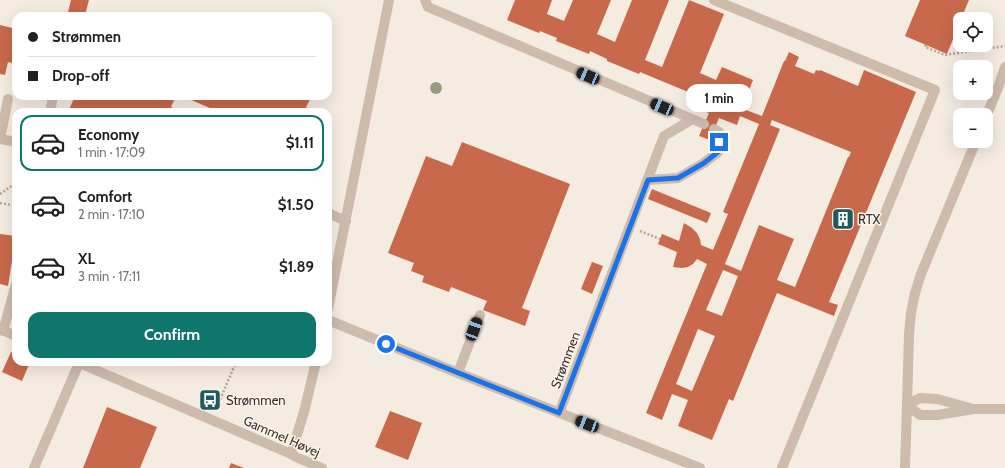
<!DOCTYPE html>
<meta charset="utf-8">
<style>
body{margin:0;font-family:Cabin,sans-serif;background:#f2f2f2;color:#202124;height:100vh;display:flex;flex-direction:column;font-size:15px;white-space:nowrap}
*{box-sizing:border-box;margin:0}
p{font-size:13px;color:#757577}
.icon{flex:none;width:22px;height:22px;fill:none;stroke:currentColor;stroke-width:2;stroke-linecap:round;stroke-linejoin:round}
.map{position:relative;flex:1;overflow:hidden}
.side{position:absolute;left:12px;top:108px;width:320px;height:258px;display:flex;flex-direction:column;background:#fff;border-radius:12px;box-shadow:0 4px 16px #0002}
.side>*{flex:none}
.top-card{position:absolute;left:12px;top:12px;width:320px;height:88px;border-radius:12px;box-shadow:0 4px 16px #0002;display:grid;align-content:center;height:88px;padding:0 16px;background:#fff}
.fabs{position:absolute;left:953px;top:12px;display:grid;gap:8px}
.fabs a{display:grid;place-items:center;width:40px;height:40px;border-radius:8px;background:#fff;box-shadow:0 4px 16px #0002;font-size:20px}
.end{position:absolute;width:18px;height:18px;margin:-9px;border:5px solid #1a73e8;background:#fff;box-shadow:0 0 0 2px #fff}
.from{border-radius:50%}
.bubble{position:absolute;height:28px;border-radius:12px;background:#fff;box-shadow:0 4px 16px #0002;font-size:13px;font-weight:800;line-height:28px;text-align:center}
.car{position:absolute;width:12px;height:24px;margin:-12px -6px;border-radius:5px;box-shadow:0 0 3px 1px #0007;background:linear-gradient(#222 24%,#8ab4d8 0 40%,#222 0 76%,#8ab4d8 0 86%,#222 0)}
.top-card b{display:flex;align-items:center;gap:14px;height:38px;font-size:15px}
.top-card b+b{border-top:1px solid #e0e0e0}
.top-card i{width:10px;height:10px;background:#202124}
ul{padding:7px 0 0;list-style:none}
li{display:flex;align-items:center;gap:12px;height:56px;margin:0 8px 6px;padding:0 8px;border:2px solid transparent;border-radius:12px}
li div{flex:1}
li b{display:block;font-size:15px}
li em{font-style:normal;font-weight:800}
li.active{border-color:#0f766e}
li>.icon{width:36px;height:36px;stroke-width:1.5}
.cta{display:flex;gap:8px;margin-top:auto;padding:8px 16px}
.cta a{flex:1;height:46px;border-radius:12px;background:#0f766e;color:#fff;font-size:16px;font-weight:800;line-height:46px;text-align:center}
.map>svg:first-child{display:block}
.building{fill:#c8694b;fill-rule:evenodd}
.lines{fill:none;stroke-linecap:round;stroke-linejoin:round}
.path{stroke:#b9a596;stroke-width:2.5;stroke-dasharray:2 2;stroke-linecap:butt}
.minor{stroke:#cdbbac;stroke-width:10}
.tree{fill:#969b7f}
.route{stroke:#1a73e8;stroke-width:5}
.labels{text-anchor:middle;stroke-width:3;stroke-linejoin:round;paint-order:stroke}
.poi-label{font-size:13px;fill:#3b302b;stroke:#fbf5ee;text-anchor:start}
.street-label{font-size:13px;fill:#3b302b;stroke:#fbf5ee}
</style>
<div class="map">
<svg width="1005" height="468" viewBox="0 0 1005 468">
<rect width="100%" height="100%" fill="#f4ebe1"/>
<g class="building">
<path d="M71,0H89L85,15L68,12Z"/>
<path d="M515,0H552L547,14L564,21L573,0H611L597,34L615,42L632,0H669L645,60L662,67L689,0L724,14L700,73L716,80L722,67L753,80L748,93L750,94L743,109L762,116L784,61H785L789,52L799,57L795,66L814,74L816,70L819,71L820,70L858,86L864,70L916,92L829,302L838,305L834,316L777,293L733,401L729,399L712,440L678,426L688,400L672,394L662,420L646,413L707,264L697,259L693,264L688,267L682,268L673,267L677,252L658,244L662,234L679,241L684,223L692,228L697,233L700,239L701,245L713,250L728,214L723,212L759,124L740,116L737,125L719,118L710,140L699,136L709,113L700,110L705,99L640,72L639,74L607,61V59L590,51L589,54L556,41L557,38L540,31L539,33L507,20ZM772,120L851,152L849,157H848L795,287L777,280L794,239L759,225L741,271L725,264L780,129L770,125ZM723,270L738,276L722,316L706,310ZM698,329L715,336L692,391L676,384Z"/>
<path d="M920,0H969L961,19H960V22L947,54L905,36Z"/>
<path d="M0,25L16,29V64L8,62L5,75L0,74Z"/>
<path d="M75,96H176L171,107L182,112H68Z"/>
<path d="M182,96H304L310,99L304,112H219Z"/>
<path d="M462,142L570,184L522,308L530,311L525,326L483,310L487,301L451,287L449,292L422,282L424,276L411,271L414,263L388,253L426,156L452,166Z"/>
<path d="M652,189L711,213L707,223L648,199Z"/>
<path d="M0,234L16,236L8,286L0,284Z"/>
<path d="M592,262L603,266L592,294L581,289Z"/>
<path d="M11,352L16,355V362H30L22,381L2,372Z"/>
<path d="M107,407L157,427L140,468H83Z"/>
<path d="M390,411L422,423L408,460L375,447Z"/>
<path d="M231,463L244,468H229Z"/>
</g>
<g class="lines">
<g class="path">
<path d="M926,45L925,47L945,55L1005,46"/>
<path d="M0,194L16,183"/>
<path d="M0,203L16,206"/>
<path d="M640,231L660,239"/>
<path d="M217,407L236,362"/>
</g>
<g class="minor">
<path d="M425,0L428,7L704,124"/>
<path d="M714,0L935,90L782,468"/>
<path d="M50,112L53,96"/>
<path d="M986,117L999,85L1005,67"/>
<path d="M0,139L8,99"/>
<path d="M0,139L16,142"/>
<path d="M648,180L678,178L704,163L718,152L719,142V132L714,129"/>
<path d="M328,213L346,221"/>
<path d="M328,309L389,0"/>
<path d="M328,320L458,373L700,468"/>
<path d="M0,329L16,336"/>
<path d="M3,331L16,284"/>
<path d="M77,362L291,454L296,457L322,468"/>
<path d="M458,373L480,315"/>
<path d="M907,405L920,415H937L974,409H1005"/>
<path d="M907,405L920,398L937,399L970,408"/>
<path d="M559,413L664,136L691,120"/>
<path d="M291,454L304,412L316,362"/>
<path d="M34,468L79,363"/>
<path d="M905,468L907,405L909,334L911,313L915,293L921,274L976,141"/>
</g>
</g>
<circle class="tree" cx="436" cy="88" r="6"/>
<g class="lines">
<path class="route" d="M386,344L559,413L648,180L678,178L704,163L718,152L719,142"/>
</g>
<defs>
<g id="building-square" transform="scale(1.15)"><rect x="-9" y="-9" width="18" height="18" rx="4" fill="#1f5a5e" stroke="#fbf5ee"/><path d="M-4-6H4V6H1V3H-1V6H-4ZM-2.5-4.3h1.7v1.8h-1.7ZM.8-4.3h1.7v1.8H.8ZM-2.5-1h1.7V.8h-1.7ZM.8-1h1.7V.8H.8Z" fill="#fff"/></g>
<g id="bus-square" transform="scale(1.15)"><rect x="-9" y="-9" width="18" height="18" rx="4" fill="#1f5a5e" stroke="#fbf5ee"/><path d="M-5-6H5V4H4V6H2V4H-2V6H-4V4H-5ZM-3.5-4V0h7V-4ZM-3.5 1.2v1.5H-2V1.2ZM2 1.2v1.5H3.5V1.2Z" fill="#fff"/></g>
</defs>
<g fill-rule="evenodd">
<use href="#building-square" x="843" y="219"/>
<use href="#bus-square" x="210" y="400"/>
</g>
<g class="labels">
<g class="poi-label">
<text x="858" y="224">RTX</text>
<text x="226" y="405">Strømmen</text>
</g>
<g class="street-label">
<text transform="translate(565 360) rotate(-69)" y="5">Strømmen</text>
<text transform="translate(282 436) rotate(24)" y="5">Gammel Høvej</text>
</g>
</g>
</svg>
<div class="fabs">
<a><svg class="icon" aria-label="locate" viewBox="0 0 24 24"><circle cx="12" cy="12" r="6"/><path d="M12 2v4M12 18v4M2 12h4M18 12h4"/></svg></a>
<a>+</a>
<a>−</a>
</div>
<i class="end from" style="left:386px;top:344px"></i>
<i class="end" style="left:719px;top:142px"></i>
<div class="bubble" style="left:686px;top:84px;width:66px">1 min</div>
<i class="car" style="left:588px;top:76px;rotate:293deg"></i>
<i class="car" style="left:662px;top:107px;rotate:293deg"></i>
<i class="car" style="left:474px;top:329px;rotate:20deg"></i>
<i class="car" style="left:587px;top:424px;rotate:291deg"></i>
<div class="top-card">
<b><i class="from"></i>Strømmen</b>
<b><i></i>Drop-off</b>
</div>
<section class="side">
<ul>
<li class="active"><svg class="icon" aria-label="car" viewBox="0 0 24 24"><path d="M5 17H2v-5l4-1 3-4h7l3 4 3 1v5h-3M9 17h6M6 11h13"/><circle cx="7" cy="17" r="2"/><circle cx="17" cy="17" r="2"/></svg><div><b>Economy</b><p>1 min · 17:09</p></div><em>$1.11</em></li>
<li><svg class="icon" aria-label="car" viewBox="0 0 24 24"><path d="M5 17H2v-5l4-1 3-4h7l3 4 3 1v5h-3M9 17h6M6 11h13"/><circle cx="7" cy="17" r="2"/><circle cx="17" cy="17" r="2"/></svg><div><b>Comfort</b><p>2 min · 17:10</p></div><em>$1.50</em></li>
<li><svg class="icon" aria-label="car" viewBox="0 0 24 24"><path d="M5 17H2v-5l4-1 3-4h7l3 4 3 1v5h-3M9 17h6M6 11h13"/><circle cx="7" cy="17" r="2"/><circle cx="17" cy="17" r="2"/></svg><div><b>XL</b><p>3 min · 17:11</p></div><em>$1.89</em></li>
</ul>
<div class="cta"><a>Confirm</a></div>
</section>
</div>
